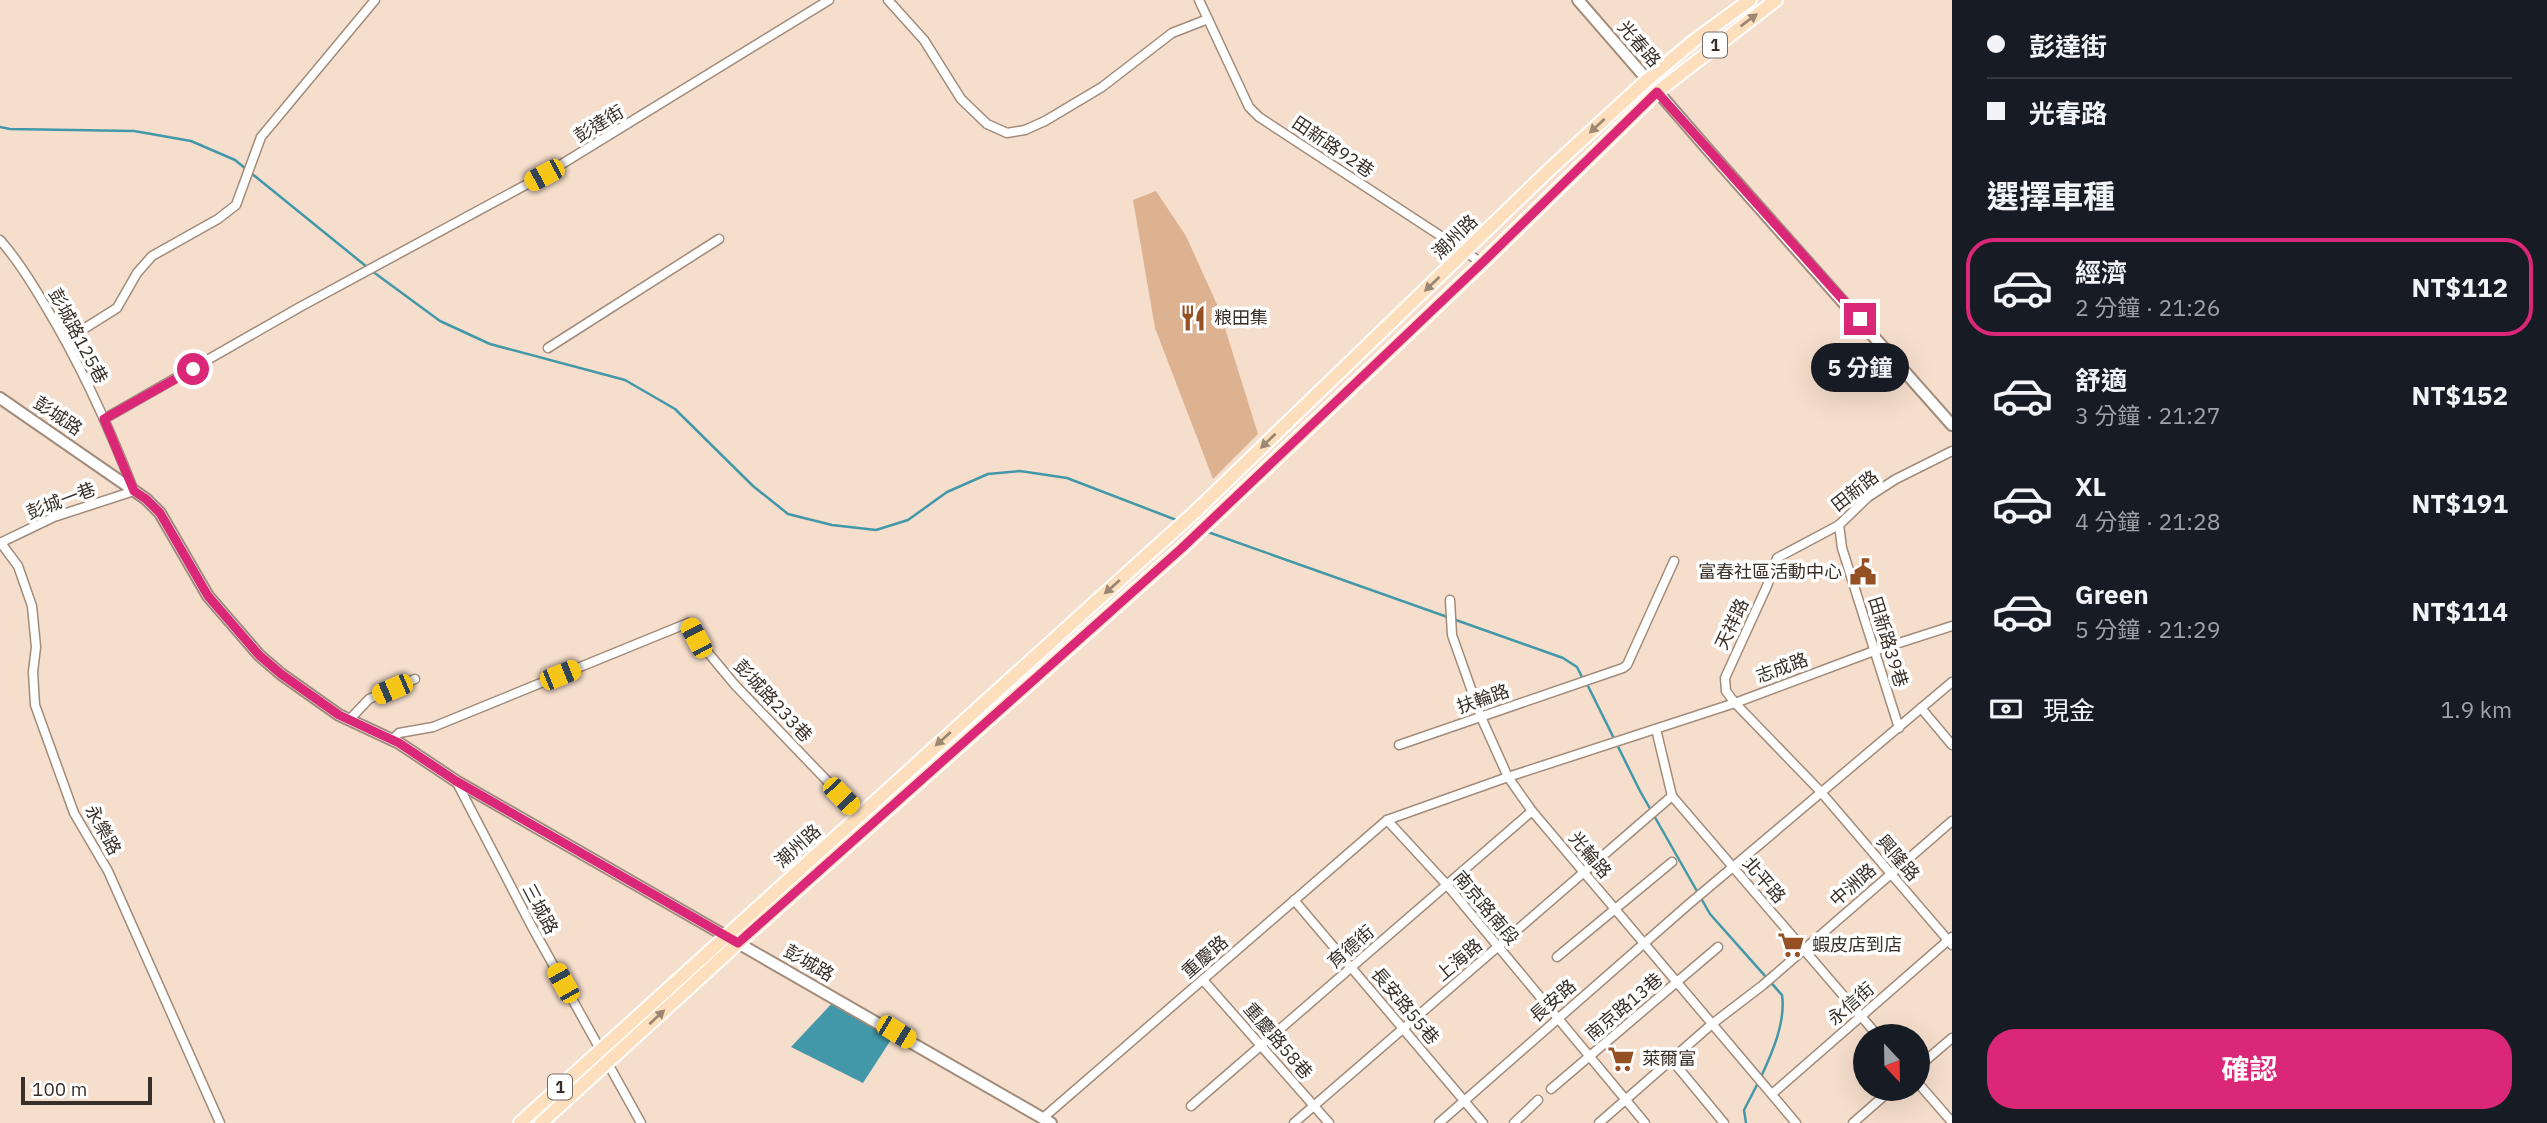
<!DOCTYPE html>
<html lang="zh-TW">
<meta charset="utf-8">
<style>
body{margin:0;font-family:"IBM Plex Sans","Noto Sans TC",sans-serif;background:#20242c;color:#f1f3f6;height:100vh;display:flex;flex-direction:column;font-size:26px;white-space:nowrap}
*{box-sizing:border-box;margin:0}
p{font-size:23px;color:#9ea1a6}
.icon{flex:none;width:38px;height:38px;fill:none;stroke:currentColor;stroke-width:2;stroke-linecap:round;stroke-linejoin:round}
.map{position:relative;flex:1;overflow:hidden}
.sheet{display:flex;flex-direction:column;background:#171b24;width:595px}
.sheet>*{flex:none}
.banner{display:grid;align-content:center;height:154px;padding:0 35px;background:#171b24}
.needle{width:46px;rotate:158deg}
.tools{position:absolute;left:1853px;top:1024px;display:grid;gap:14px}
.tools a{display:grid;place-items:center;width:77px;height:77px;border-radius:50%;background:#171b24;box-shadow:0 7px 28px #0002;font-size:35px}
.scale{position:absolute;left:21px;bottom:18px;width:131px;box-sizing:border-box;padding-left:7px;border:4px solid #382f28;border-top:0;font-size:19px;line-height:24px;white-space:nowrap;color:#382f28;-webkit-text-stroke:5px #fff;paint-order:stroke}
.end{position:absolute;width:32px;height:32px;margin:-16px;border:9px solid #db2777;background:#fff;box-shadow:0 0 0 4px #fff}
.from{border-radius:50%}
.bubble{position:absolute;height:49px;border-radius:24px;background:#171b24;box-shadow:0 7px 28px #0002;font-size:23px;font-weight:700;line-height:49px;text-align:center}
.car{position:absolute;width:21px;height:42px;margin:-21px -10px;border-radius:9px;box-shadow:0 0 5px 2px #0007;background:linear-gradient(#f5c518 24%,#345 0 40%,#f5c518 0 76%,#345 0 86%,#f5c518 0)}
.banner b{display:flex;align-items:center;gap:24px;height:66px;font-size:26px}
.banner b+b{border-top:2px solid #363941}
.banner i{width:18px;height:18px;background:#f1f3f6}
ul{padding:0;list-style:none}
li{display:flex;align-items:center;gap:21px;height:98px;margin:0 14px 10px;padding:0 21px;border:4px solid transparent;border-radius:28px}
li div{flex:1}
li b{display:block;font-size:26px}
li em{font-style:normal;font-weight:700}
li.active{border-color:#db2777}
li>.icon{width:63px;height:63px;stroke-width:1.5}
h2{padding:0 35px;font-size:32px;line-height:84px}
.pay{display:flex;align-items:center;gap:18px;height:77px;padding:0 35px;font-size:26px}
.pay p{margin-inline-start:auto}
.primary-button{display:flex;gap:14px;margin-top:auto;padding:14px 35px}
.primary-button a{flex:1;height:80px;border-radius:28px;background:#db2777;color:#fff;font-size:28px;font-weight:700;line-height:80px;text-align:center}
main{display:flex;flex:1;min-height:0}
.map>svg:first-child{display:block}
.green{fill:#ddb291}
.water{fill:#4298a9}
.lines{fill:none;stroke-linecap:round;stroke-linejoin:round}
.stream{stroke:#4298a9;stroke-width:2.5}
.street-casing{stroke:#a18b7a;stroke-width:11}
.secondary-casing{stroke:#a18b7a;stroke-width:14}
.primary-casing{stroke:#fff;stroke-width:16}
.street{stroke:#fff;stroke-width:8}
.secondary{stroke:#fff;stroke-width:10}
.primary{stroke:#fedfbd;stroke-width:12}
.oneway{fill:#9b8772}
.route{stroke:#db2777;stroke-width:9}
.labels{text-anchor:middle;stroke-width:7;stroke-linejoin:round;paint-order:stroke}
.shield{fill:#fff;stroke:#746d68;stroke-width:2}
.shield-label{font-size:16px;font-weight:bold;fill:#382f28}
.street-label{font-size:18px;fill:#382f28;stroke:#fff}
.poi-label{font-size:18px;fill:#382f28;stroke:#fff;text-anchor:start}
</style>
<main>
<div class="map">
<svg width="1952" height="1123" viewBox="0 0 1952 1123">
<rect width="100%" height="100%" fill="#f6decc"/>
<path class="green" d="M1156,191L1186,236L1219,309L1258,434L1213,479L1155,328L1133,200Z"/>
<path class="water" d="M836,999L896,1032L863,1083L791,1047Z"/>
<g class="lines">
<g class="stream">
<path d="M0,127L10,129L134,131L191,141L235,160L367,267"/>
<path d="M372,271L440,321L490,344L625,380L675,409L753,486L788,514L832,525L876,530L908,520L947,492L988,474L1020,471L1067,478L1179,521"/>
<path d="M1205,531L1563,658L1577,667L1583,679"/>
<path d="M1587,684L1640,791L1710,914L1782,995C1786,1022 1772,1053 1761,1077"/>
<path d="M1746,1123L1744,1110L1758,1083"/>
</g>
<g class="street-casing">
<g id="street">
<path d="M888,0L924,40L961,99L987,124L1007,133L1025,130L1045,121L1102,87L1172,33L1208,19"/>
<path d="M1199,0L1249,107L1259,117L1482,263"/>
<path d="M0,240C18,260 32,283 46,307C81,365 109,427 134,491L54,517L0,543"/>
<path d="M69,346L82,330L117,308L137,273L152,256L218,219L236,205L261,137L375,0"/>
<path d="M548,348L719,239"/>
<path d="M104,419L300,307L544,175L829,0"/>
<path d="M1952,451L1896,479L1868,497L1839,525L1777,558L1767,586L1725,678L1726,691L1735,703L1820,791L1952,945"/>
<path d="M1839,525L1842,548L1899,728"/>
<path d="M1,543L18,566L32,606L36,647L33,672L35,705L74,813L108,871L220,1123"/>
<path d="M1450,600L1452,635L1481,717L1508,777L1532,811L1796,1123"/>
<path d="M1921,708L1952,745"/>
<path d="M350,719L369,699L415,679"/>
<path d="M1656,729L1672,796L1878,1036"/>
<path d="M392,740L399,733L433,727L688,623L696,638L735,685L859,814"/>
<path d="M1399,745L1623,668L1627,665L1674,561"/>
<path d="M456,781L531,925L641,1123"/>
<path d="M1387,820L1447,885L1645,1123"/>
<path d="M1294,900L1483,1123"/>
<path d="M1557,957L1672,862"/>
<path d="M1203,980L1329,1123"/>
<path d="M1671,1059L1724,1123"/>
<path d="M1918,1067L1952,1038"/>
<path d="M1918,1083L1952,1122"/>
<path d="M1551,1089L1718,947"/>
<path d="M1772,1094L1952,937"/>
<path d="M1191,1106L1532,811"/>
<path d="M1043,1118L1387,820L1508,777L1735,703L1874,651L1952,626"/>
<path d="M1294,1123L1672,796"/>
<path d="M1439,1123L1689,904L1952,682"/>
<path d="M1514,1123L1538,1100"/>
<path d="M1599,1123L1712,1024L1763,985L1952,821"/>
<path d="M1853,1123L1893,1088"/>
</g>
</g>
<g class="secondary-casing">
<g id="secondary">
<path d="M1578,0L1710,152L1952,425"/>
<path d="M0,398L146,499L160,513L208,596L259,655L281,674L339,715L399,743L456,781L1051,1123"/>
</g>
</g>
<g class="primary-casing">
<g id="primary">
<path d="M520,1123L1196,511L1548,171L1647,80L1695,40L1750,0"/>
<path d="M541,1123L738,943L1182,548L1482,263L1657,92L1776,0"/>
</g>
</g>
<use href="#street" class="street"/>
<use href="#secondary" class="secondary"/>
<use href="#primary" class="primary"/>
</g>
<defs><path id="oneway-solid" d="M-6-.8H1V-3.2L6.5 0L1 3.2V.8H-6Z" transform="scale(1.75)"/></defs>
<g class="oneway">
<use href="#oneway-solid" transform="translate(1749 20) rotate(-37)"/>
<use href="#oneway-solid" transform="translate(1597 126) rotate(137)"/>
<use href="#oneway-solid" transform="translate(1432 284) rotate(136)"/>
<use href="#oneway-solid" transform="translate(1268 441) rotate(136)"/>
<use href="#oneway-solid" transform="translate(1112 587) rotate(138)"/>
<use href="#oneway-solid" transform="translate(943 739) rotate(138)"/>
<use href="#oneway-solid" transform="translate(657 1017) rotate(-43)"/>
</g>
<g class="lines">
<path class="route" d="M193,369L104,419L134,491L146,499L160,513L208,596L259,655L281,674L339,715L399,743L456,781L738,943L1182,548L1482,263L1657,92L1860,319"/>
</g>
<defs>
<g id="restaurant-bare" transform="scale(2.1)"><path d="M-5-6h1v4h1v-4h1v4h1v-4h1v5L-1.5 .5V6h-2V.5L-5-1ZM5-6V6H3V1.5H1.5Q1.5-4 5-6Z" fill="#955124" stroke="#fff" stroke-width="2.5" paint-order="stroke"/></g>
<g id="civic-bare" transform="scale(2.1)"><path d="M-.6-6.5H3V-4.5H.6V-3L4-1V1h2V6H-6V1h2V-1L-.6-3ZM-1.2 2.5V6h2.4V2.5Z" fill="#955124" stroke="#fff" stroke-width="2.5" paint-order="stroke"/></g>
<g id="supermarket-bare" transform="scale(2.1)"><path d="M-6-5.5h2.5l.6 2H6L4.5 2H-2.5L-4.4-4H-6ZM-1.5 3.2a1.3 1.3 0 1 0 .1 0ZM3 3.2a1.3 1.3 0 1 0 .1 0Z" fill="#955124" stroke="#fff" stroke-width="2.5" paint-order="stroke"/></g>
</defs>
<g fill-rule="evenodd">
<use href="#restaurant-bare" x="1193" y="318"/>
<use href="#civic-bare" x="1863" y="572"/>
<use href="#supermarket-bare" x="1791" y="945"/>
<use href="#supermarket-bare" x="1621" y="1059"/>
</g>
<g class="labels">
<g class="shield">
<rect x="1703" y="32.5" width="24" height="25" rx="5"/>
<rect x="548" y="1074.5" width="24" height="25" rx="5"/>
</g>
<g class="shield-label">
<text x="1715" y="51">1</text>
<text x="560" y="1093">1</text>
</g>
<g class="street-label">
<text transform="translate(1639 44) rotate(49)" y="6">光春路</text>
<text transform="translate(599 124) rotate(-31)" y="6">彭達街</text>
<text transform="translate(1333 147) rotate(34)" y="6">田新路92巷</text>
<text transform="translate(1455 237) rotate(-44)" y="6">潮州路</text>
<text transform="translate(78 336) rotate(62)" y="6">彭城路125巷</text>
<text transform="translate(58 416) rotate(34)" y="6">彭城路</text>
<text transform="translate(1855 491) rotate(-38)" y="6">田新路</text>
<text transform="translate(61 501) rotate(-21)" y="6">彭城一巷</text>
<text transform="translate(1732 624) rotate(-65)" y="6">天祥路</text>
<text transform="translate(1888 642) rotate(73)" y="6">田新路39巷</text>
<text transform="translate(1782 668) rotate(-20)" y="6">志成路</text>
<text transform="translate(1483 699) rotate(-19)" y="6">扶輪路</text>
<text transform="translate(773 701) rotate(47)" y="6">彭城路233巷</text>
<text transform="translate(103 830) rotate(61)" y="6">永樂路</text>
<text transform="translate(798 846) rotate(-42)" y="6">潮州路</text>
<text transform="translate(1590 855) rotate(50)" y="6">光輪路</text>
<text transform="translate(1898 858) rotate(49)" y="6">興隆路</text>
<text transform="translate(1764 880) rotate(49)" y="6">北平路</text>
<text transform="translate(1853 885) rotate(-41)" y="6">中洲路</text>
<text transform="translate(1486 908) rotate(50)" y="6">南京路南段</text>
<text transform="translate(540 909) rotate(62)" y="6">三城路</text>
<text transform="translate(1351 947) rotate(-41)" y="6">育德街</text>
<text transform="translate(1205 957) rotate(-41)" y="6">重慶路</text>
<text transform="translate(1459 960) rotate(-40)" y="6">上海路</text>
<text transform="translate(809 963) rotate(30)" y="6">彭城路</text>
<text transform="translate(1553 1001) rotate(-41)" y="6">長安路</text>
<text transform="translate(1851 1004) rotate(-41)" y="6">永信街</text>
<text transform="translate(1405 1006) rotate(50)" y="6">長安路55巷</text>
<text transform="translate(1624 1007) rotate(-40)" y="6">南京路13巷</text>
<text transform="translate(1278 1041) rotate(49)" y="6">重慶路58巷</text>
</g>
<g class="poi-label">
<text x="1214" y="324">粮田集</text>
<text x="1842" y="578" text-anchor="end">富春社區活動中心</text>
<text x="1812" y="951">蝦皮店到店</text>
<text x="1642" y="1065">萊爾富</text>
</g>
</g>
</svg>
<div class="tools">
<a><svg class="needle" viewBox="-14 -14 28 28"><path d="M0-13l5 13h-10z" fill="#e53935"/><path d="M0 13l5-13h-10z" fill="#9ea1a6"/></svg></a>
</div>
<div class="scale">100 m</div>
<i class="end from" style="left:193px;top:369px"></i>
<i class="end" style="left:1860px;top:319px"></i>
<div class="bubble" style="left:1811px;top:343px;width:98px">5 分鐘</div>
<i class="car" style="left:544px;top:175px;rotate:242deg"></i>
<i class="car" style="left:696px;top:638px;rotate:332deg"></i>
<i class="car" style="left:560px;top:675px;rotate:68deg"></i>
<i class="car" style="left:392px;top:689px;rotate:247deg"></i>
<i class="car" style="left:841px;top:796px;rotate:136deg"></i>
<i class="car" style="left:563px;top:983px;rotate:331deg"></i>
<i class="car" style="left:896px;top:1032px;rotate:121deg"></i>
</div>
<section class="sheet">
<div class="banner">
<b><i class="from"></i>彭達街</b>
<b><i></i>光春路</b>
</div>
<h2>選擇車種</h2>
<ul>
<li class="active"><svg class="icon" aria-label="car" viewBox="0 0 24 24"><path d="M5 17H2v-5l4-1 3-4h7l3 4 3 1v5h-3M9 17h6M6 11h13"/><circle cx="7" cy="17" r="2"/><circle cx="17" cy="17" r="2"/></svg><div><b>經濟</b><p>2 分鐘 · 21:26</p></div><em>NT$112</em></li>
<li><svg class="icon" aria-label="car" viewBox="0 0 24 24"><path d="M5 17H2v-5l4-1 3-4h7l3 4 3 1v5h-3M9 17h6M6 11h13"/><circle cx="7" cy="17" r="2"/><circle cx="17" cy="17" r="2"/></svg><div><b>舒適</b><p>3 分鐘 · 21:27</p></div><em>NT$152</em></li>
<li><svg class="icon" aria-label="car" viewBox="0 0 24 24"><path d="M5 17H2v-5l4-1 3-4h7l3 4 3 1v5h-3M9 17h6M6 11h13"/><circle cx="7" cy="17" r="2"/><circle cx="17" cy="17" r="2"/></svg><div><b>XL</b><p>4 分鐘 · 21:28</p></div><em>NT$191</em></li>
<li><svg class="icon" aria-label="car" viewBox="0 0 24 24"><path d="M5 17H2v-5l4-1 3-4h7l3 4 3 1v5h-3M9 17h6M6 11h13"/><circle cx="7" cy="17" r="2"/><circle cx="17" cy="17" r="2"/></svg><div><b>Green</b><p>5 分鐘 · 21:29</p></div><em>NT$114</em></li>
</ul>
<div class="pay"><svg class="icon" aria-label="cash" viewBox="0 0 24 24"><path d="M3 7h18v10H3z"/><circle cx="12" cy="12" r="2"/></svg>現金<p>1.9 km</p></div>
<div class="primary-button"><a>確認</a></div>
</section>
</main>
